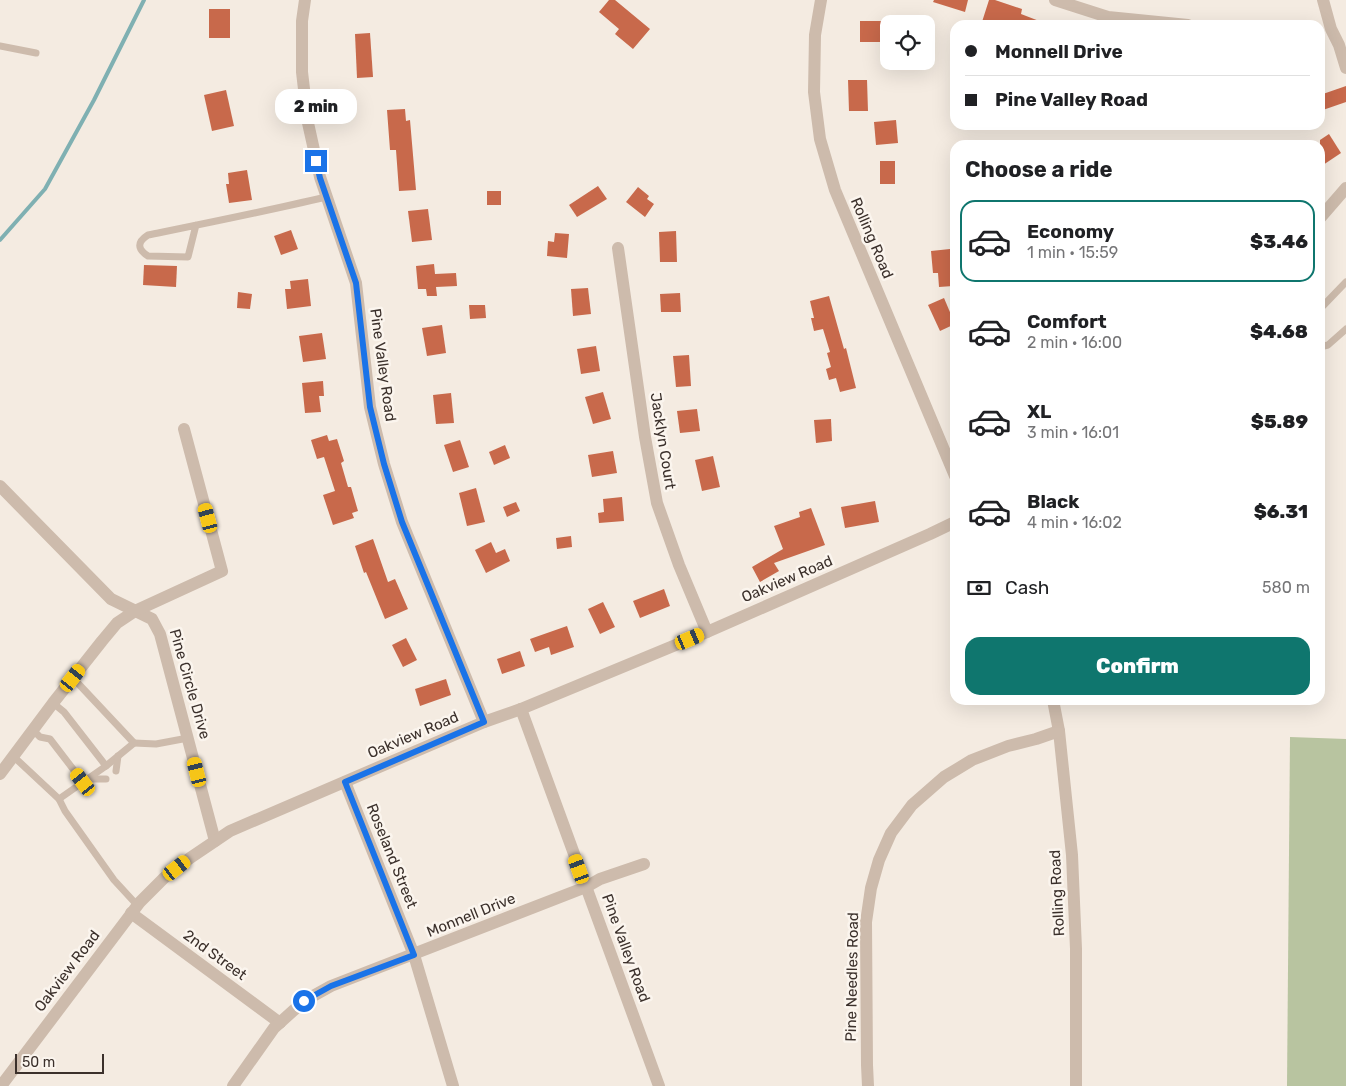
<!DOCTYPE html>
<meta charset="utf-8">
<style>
body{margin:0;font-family:Rubik,sans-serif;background:#f2f2f2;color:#202124;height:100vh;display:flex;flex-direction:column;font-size:19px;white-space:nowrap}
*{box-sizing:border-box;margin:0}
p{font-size:16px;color:#757577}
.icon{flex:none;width:28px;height:28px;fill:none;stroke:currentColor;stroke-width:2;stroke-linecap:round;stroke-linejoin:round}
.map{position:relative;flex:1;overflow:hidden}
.sheet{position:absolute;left:950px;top:140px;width:375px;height:565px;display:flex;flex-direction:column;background:#fff;border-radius:15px;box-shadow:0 5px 20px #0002}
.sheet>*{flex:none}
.hud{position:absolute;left:950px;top:20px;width:375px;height:110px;border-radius:15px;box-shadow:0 5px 20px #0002;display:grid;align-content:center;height:110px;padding:0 15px;background:#fff}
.buttons{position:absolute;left:880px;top:15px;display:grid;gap:10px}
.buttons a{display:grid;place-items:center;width:55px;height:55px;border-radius:10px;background:#fff;box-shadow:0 5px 20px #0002;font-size:25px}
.scale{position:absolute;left:15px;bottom:12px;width:89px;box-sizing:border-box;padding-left:5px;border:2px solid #3b302b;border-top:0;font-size:14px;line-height:18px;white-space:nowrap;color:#3b302b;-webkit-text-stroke:4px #fbf5ee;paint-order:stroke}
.end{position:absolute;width:22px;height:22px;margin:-11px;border:6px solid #1a73e8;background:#fff;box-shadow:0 0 0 2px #fff}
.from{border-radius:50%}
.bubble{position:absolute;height:35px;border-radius:15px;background:#fff;box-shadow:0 5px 20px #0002;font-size:16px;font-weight:800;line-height:35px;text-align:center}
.car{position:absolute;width:15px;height:30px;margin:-15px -8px;border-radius:6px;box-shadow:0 0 4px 1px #0007;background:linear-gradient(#f5c518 24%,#345 0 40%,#f5c518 0 76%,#345 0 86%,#f5c518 0)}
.hud b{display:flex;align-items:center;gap:18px;height:48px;font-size:19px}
.hud b+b{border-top:1px solid #e0e0e0}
.hud i{width:12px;height:12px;background:#202124}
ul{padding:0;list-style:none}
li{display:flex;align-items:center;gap:15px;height:82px;margin:0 10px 8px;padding:0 5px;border:2px solid transparent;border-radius:15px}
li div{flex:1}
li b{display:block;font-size:19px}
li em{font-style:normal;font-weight:800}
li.current{border-color:#0f766e}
li>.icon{width:45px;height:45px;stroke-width:1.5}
h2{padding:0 15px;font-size:22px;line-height:60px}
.pay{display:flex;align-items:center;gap:12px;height:55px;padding:0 15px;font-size:19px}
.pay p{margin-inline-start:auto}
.button{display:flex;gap:10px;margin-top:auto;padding:10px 15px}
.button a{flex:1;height:58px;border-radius:15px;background:#0f766e;color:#fff;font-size:20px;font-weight:800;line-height:58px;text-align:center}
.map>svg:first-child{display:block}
.green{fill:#b8c4a0}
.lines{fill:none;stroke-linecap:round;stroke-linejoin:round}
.stream{stroke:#7fb0b2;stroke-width:4}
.building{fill:#c8694b}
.service{stroke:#cdbbac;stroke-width:7}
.minor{stroke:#cdbbac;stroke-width:12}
.tertiary{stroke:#cdbbac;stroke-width:12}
.route{stroke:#1a73e8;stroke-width:6}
.labels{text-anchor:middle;stroke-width:5;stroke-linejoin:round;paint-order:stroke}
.street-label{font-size:15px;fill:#3b302b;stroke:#fbf5ee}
</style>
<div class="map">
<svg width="1346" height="1086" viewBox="0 0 1346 1086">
<rect width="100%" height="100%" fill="#f4ebe1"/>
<path class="green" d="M1290,737L1346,739V1086H1287Z"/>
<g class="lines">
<path class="stream" d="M0,240L45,189L94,100L144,0"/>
</g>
<g class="building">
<path d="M609,0H615L650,29L633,49L615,34L619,29L599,12Z"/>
<path d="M934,0H968L965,12L933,2Z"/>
<path d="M989,0H995L1022,9L1021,14L1047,24V25H981Z"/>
<rect x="209" y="9" width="21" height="29"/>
<rect x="860" y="21" width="21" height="21"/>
<path d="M370,33L373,77L357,78L355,34Z"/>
<path d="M848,80H867L868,111H849Z"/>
<path d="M1346,86V102L1320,111V95Z"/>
<path d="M226,90L234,126L212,131L204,95Z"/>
<path d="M405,109L406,121L410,120L416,190L399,191L396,150H390L387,110Z"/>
<path d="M896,120L898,143L876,145L874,122Z"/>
<path d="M1329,134L1341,153L1320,167V140Z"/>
<rect x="880" y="161" width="15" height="23"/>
<path d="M247,170L252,200L229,203L226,184H229L228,173Z"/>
<path d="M598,186L607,199L577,217L569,205Z"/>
<path d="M638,187L649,196L647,199L654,204L645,217L626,202Z"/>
<rect x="487" y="191" width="14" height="14"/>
<path d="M428,209L432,240L412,242L408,211Z"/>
<path d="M291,230L298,249L281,255L274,236Z"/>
<path d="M676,231L677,262H660L659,232Z"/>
<path d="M555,233L569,234L567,258L547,256L548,241L554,242Z"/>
<path d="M950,249L953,286L939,287L938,273H933L931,251Z"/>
<path d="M434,264L435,274L456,273L457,286L436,287L437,296H427L426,289H418L416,266Z"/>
<path d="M144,265L177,266L176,287L143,285Z"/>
<path d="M308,279L311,306L287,309L285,289H291L290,281Z"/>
<path d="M588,288L591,314L573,316L571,289Z"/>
<path d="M238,292L252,294L250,309L237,308Z"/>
<path d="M680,293L681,312H661L660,294Z"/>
<path d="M829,296L844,349L846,348L856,388L840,392L836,378L829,380L826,369L831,367L827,353L830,352L823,329L814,331L811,318H814L810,301Z"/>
<path d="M944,298L955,324L940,331L928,305Z"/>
<path d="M469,305H485L486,318L470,319Z"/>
<path d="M442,325L446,353L427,356L422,328Z"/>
<path d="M322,333L326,359L303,362L299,336Z"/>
<path d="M596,346L600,371L581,374L577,349Z"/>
<path d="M689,355L691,386L676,387L673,356Z"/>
<path d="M323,381L324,396H319L321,412L305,413L302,383Z"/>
<path d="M603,392L611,419L593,424L585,397Z"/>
<path d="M451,393L454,423L436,424L433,395Z"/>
<path d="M697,409L700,431L680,433L677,411Z"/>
<path d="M831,419L832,441L816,443L814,420Z"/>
<path d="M327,435L329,441L337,439L344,461L341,463L348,487H351L358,511L352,513L354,518L333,525L323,495L335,491L324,457L317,459L311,440Z"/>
<path d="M460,440L469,467L453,472L444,445Z"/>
<path d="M505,445L510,458L494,465L489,452Z"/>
<path d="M613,451L617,473L592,477L588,455Z"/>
<path d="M713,456L720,487L702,491L695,460Z"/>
<path d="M476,488L485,522L467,526L459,493Z"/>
<path d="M622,497L624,521L599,523L598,513L604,512L603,499Z"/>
<path d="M875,501L879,522L845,528L841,507Z"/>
<path d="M516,502L520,511L507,517L503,507Z"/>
<path d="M811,508L825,545L774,563L779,571L760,582L752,567L783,549L774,526L800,517L799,512Z"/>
<path d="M571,536L572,547L557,549L556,538Z"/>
<path d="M373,539L388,582L395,579L408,609L385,619L366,572L364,573L355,546Z"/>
<path d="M491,542L496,553L505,549L510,561L486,573L475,550Z"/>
<path d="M664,589L670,606L640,618L633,601Z"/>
<path d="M603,602L615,627L600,634L588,609Z"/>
<path d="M567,626L574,647L551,655L549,647L535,652L530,639Z"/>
<path d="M406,638L417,660L403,667L392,645Z"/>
<path d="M520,651L525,666L502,674L497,659Z"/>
<path d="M446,679L451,695L420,706L415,689Z"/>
</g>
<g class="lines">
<g class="service">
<path d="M0,46L36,53"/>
<path d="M196,225L188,257L148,256C137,249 137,242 148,235C207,223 267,211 326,197"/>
<path d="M1320,309L1346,282"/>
<path d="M1320,347L1328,345L1346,329"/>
<path d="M53,703L64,712L106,766"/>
<path d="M33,730L40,737L50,739L83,782"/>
<path d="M134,743L156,744L188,738"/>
<path d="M13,756L59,799L106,766L134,743L73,678"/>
<path d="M116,771L118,756"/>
<path d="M88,779H106"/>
<path d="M59,799L65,811L114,880L137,905"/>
</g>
<g class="minor">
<path d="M305,0L302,21V72L308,123L320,177L356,283L370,407L384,464L402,522L484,722"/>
<path d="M821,0L815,35L814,92L820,139L835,190L955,476"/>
<path d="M1055,0L1108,17L1188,25"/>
<path d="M1323,0L1331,29L1339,45L1346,68"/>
<path d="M618,248L645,437L657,503L679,565L707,632"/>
<path d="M0,486L111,599L152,619L160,634L215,841"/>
<path d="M1053,700L1059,731L1072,855L1076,949V1086"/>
<path d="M521,709L659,1086"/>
<path d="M0,774L53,703L102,641L117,623L135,611L222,571L184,429"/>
<path d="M345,782L414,955L453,1086"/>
<path d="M131,913L280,1023"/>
<path d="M233,1086L274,1028L304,1001L331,986L586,887L600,879L644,864"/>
<path d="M868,1086L867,1065L866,922L871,888L879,860L891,833L912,805L944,777L972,760L1008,746L1036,739L1059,731"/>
</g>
<g class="tertiary">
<path d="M1320,218L1346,188"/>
<path d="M1,1086L140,902L164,878L190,858L230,831L484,722L521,709L707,632L930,534L955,522"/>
</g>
</g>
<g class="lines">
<path class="route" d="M304,1001L331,986L414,955L345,782L484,722L402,522L384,464L370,407L356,283L320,178L316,161"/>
</g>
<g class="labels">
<g class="street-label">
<text transform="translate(872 238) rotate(67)" y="5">Rolling Road</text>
<text transform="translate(383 365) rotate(82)" y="5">Pine Valley Road</text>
<text transform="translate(663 441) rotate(81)" y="5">Jacklyn Court</text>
<text transform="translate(787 579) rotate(-23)" y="5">Oakview Road</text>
<text transform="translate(190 684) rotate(74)" y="5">Pine Circle Drive</text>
<text transform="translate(413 735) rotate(-23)" y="5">Oakview Road</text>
<text transform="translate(392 856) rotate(68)" y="5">Roseland Street</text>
<text transform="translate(1057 893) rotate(-93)" y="5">Rolling Road</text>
<text transform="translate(471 915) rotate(-22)" y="5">Monnell Drive</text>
<text transform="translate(626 948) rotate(70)" y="5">Pine Valley Road</text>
<text transform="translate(215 955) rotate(36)" y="5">2nd Street</text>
<text transform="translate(67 971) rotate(-53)" y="5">Oakview Road</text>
<text transform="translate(852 977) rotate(-89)" y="5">Pine Needles Road</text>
</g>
</g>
</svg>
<div class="buttons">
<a><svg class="icon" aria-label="locate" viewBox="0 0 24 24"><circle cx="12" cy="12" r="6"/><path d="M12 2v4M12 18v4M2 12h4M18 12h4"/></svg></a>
</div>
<div class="scale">50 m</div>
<i class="end from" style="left:304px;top:1001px"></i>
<i class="end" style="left:316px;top:161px"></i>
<div class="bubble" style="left:275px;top:89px;width:82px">2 min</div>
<i class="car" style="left:208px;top:518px;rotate:345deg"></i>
<i class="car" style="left:690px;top:639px;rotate:67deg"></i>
<i class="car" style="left:73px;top:678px;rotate:38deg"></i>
<i class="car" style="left:197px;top:772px;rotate:346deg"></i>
<i class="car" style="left:83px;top:782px;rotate:323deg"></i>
<i class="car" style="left:177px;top:868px;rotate:52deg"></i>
<i class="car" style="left:579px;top:869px;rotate:340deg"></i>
<div class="hud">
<b><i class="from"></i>Monnell Drive</b>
<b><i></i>Pine Valley Road</b>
</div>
<section class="sheet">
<h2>Choose a ride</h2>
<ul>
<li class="current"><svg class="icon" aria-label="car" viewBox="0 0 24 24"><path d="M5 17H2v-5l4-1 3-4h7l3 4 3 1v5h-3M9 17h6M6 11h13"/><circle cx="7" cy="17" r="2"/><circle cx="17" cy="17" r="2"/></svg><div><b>Economy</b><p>1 min · 15:59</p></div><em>$3.46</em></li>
<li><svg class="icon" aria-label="car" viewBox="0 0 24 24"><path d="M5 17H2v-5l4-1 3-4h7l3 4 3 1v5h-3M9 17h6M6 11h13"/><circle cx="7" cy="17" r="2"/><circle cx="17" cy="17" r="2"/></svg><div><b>Comfort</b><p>2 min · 16:00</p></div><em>$4.68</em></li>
<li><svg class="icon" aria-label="car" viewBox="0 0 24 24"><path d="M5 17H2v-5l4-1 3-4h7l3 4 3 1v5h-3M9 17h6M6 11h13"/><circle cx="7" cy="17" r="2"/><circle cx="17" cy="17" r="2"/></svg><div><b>XL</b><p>3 min · 16:01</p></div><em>$5.89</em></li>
<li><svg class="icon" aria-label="car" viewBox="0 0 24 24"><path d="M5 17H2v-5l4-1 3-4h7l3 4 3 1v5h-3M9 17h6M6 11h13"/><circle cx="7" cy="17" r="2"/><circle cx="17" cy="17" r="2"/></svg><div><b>Black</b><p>4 min · 16:02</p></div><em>$6.31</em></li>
</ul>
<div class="pay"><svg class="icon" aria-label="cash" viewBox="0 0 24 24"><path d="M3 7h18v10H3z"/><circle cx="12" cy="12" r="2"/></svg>Cash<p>580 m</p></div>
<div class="button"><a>Confirm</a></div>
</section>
</div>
